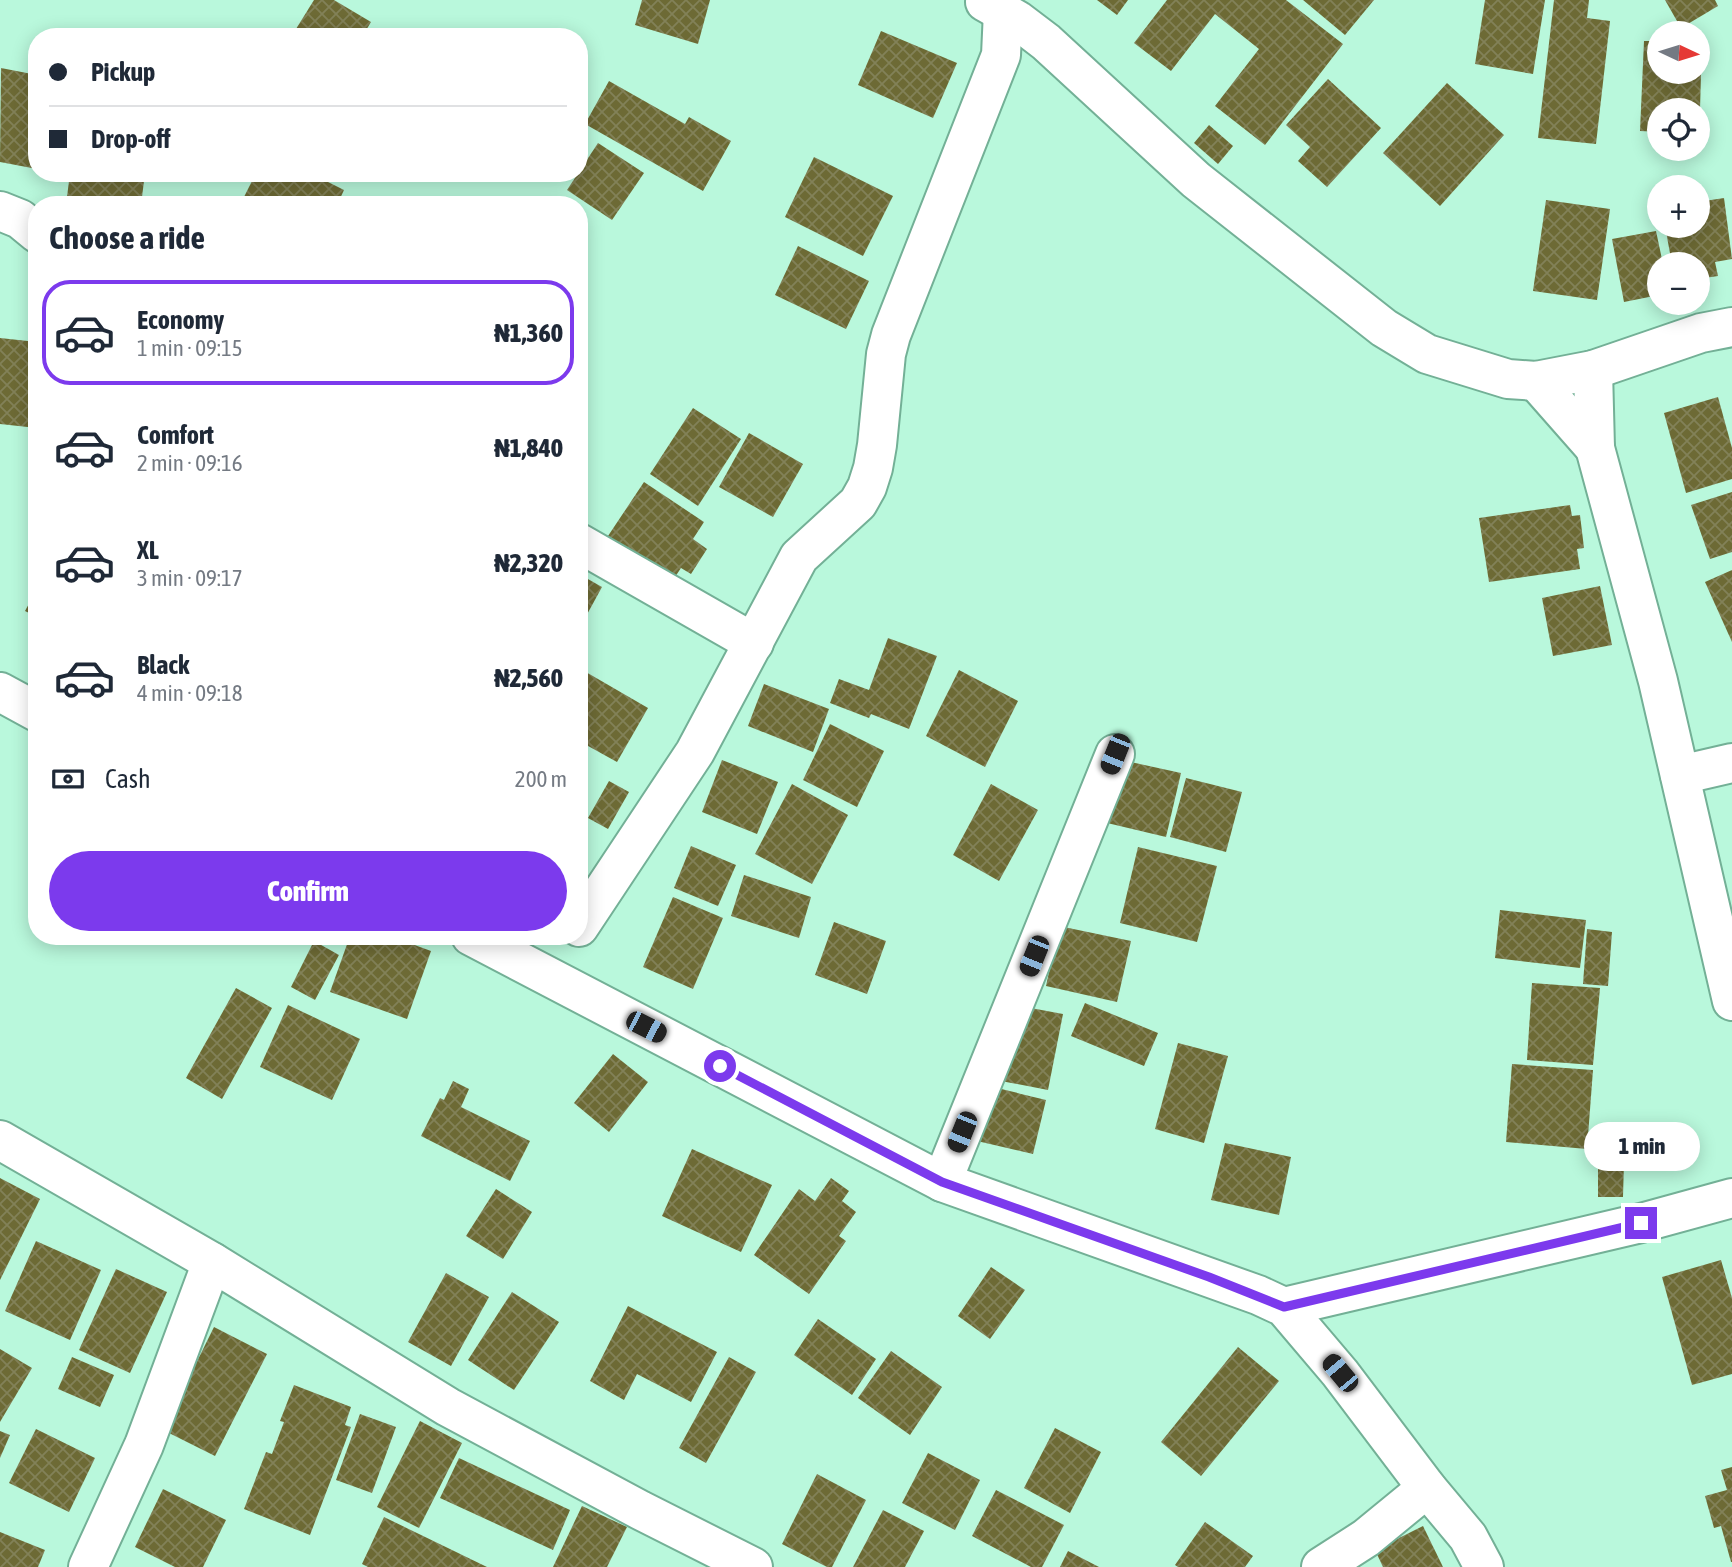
<!DOCTYPE html>
<meta charset="utf-8">
<style>
body{margin:0;font-family:"Asap Condensed",sans-serif;background:#f6f6f7;color:#1f2937;height:100vh;display:flex;flex-direction:column;font-size:26px;white-space:nowrap}
*{box-sizing:border-box;margin:0}
p{font-size:23px;color:#747a83}
.icon{flex:none;width:38px;height:38px;fill:none;stroke:currentColor;stroke-width:2;stroke-linecap:round;stroke-linejoin:round}
.map{position:relative;flex:1;overflow:hidden}
.side{position:absolute;left:28px;top:196px;width:560px;height:749px;display:flex;flex-direction:column;background:#fff;border-radius:28px;box-shadow:0 4px 18px #0003}
.side>*{flex:none}
.top-card{position:absolute;left:28px;top:28px;width:560px;height:154px;border-radius:28px;box-shadow:0 4px 18px #0003;display:grid;align-content:center;height:154px;padding:0 21px;background:#fff}
.needle{width:46px;rotate:94deg}
.buttons{position:absolute;left:1647px;top:21px;display:grid;gap:14px}
.buttons a{display:grid;place-items:center;width:63px;height:63px;border-radius:50%;background:#fff;box-shadow:0 4px 18px #0003;font-size:35px}
.end{position:absolute;width:32px;height:32px;margin:-16px;border:9px solid #7c3aed;background:#fff;box-shadow:0 0 0 4px #fff}
.from{border-radius:50%}
.bubble{position:absolute;height:49px;border-radius:24px;background:#fff;box-shadow:0 4px 18px #0003;font-size:23px;font-weight:800;line-height:49px;text-align:center}
.car{position:absolute;width:21px;height:42px;margin:-21px -10px;border-radius:9px;box-shadow:0 0 5px 2px #0007;background:linear-gradient(#222 24%,#8ab4d8 0 40%,#222 0 76%,#8ab4d8 0 86%,#222 0)}
.top-card b{display:flex;align-items:center;gap:24px;height:66px;font-size:26px}
.top-card b+b{border-top:2px solid #e0e1e3}
.top-card i{width:18px;height:18px;background:#1f2937}
ul{padding:0;list-style:none}
li{display:flex;align-items:center;gap:21px;height:105px;margin:0 14px 10px;padding:0 7px;border:4px solid transparent;border-radius:28px}
li div{flex:1}
li b{display:block;font-size:26px}
li em{font-style:normal;font-weight:800}
li.on{border-color:#7c3aed}
li>.icon{width:63px;height:63px;stroke-width:1.5}
h2{padding:0 21px;font-size:32px;line-height:84px}
.pay{display:flex;align-items:center;gap:18px;height:77px;padding:0 21px;font-size:26px}
.pay p{margin-inline-start:auto}
.cta{display:flex;gap:14px;margin-top:auto;padding:14px 21px}
.cta a{flex:1;height:80px;border-radius:42px;background:#7c3aed;color:#fff;font-size:28px;font-weight:800;line-height:80px;text-align:center}
.map>svg:first-child{display:block}
.building{fill:url(#building-cross-hatch)}
.lines{fill:none;stroke-linecap:round;stroke-linejoin:round}
.minor-casing{stroke:#73b096;stroke-width:42}
.minor{stroke:#fff;stroke-width:38}
.route{stroke:#7c3aed;stroke-width:9}
</style>
<div class="map">
<svg width="1732" height="1567" viewBox="0 0 1732 1567">
<defs>
<pattern id="building-cross-hatch" width="8" height="8" patternUnits="userSpaceOnUse" patternTransform="scale(1.75)"><rect width="8" height="8" fill="#6d6a35"/><path d="M0 0l8 8M0 8l8-8" fill="none" stroke="#828158"/></pattern>
</defs>
<rect width="100%" height="100%" fill="#b9f8dc"/>
<g class="building">
<path d="M314,0H334L371,22L362,37H291Z"/>
<path d="M642,0H710L698,44L635,25Z"/>
<path d="M1097,0H1128L1117,15Z"/>
<path d="M1167,0H1286L1343,44L1265,145L1215,106L1259,49L1215,14L1171,71L1134,43Z"/>
<path d="M1303,0H1374L1345,35Z"/>
<path d="M1485,0H1545L1533,74L1475,64Z"/>
<path d="M1554,0H1589L1587,18L1610,21L1596,144L1538,138Z"/>
<path d="M1665,0H1715L1718,6L1681,28Z"/>
<path d="M881,31L957,63L933,118L858,85Z"/>
<path d="M1644,41H1659V72L1701,74L1700,110H1659V132L1640,131Z"/>
<path d="M1,68L37,75V169L0,162Z"/>
<path d="M1328,79L1381,128L1327,187L1298,161L1310,147L1286,125Z"/>
<path d="M609,81L685,124L689,117L731,141L703,191L585,124Z"/>
<path d="M1447,83L1504,135L1440,206L1383,153Z"/>
<path d="M1209,125L1233,146L1218,164L1194,143Z"/>
<path d="M598,143L644,173L612,220L567,190Z"/>
<path d="M814,157L893,196L863,256L785,217Z"/>
<path d="M70,173H145L141,205H66Z"/>
<path d="M256,173H310L344,190L337,205H240Z"/>
<path d="M1724,198L1732,259L1715,262L1718,276L1698,279V264H1672L1665,226H1698V202Z"/>
<path d="M1546,200L1610,209L1597,300L1533,291Z"/>
<path d="M1656,231L1663,264H1659V295L1624,302L1612,239Z"/>
<path d="M798,246L869,281L846,329L775,295Z"/>
<path d="M0,338L37,342V428L0,424Z"/>
<path d="M1718,397L1732,448V479L1686,493L1664,413Z"/>
<path d="M693,408L741,439L698,506L650,474Z"/>
<path d="M749,433L803,464L773,517L719,487Z"/>
<path d="M644,482L704,522L693,539L707,549L691,574L681,568L673,580L608,536Z"/>
<path d="M1732,492V552L1710,559L1691,505Z"/>
<path d="M1570,505L1572,516L1580,515L1584,548L1577,549L1580,569L1489,582L1479,518Z"/>
<path d="M1732,570V642L1705,582Z"/>
<path d="M579,574L602,587L579,629Z"/>
<path d="M1600,586L1612,645L1553,656L1542,598Z"/>
<path d="M37,589V617L25,611Z"/>
<path d="M888,638L937,656L909,729L871,714L869,718L830,703L839,679L869,690Z"/>
<path d="M579,668L648,708L617,762L579,741Z"/>
<path d="M959,670L1018,701L985,767L926,736Z"/>
<path d="M764,684L829,709L813,752L748,726Z"/>
<path d="M830,724L884,751L857,807L803,780Z"/>
<path d="M1117,759L1181,773L1166,837L1103,822Z"/>
<path d="M722,760L778,782L757,834L702,812Z"/>
<path d="M1186,778L1242,792L1226,852L1170,837Z"/>
<path d="M609,781L629,792L608,829L588,818Z"/>
<path d="M792,784L848,815L812,884L755,854Z"/>
<path d="M991,784L1038,810L999,881L953,855Z"/>
<path d="M691,846L736,865L718,906L674,888Z"/>
<path d="M1138,847L1217,866L1197,942L1120,923Z"/>
<path d="M744,875L811,897L799,938L731,916Z"/>
<path d="M673,897L723,918L693,989L643,967Z"/>
<path d="M1500,910L1586,920L1580,968L1495,958Z"/>
<path d="M834,922L886,941L867,994L815,975Z"/>
<path d="M1059,926L1131,941L1117,1002L1046,986Z"/>
<path d="M1587,929L1612,932L1608,986L1583,984Z"/>
<path d="M350,936H390L431,951L407,1019L330,992Z"/>
<path d="M314,941L339,955L315,1000L291,987Z"/>
<path d="M1532,983L1600,988L1593,1065L1527,1060Z"/>
<path d="M236,988L272,1008L222,1099L186,1078Z"/>
<path d="M1085,1003L1158,1033L1144,1066L1071,1036Z"/>
<path d="M288,1005L360,1039L332,1100L260,1067Z"/>
<path d="M1015,1005L1063,1014L1048,1090L1001,1081Z"/>
<path d="M1178,1043L1228,1056L1204,1143L1155,1129Z"/>
<path d="M613,1054L648,1082L609,1132L574,1103Z"/>
<path d="M1512,1064L1593,1070L1587,1149L1506,1142Z"/>
<path d="M453,1081L469,1089L461,1107L530,1141L510,1181L421,1136L440,1098L444,1100Z"/>
<path d="M989,1086L1046,1100L1033,1154L977,1141Z"/>
<path d="M1225,1143L1291,1157L1279,1215L1211,1200Z"/>
<path d="M692,1149L772,1185L741,1252L662,1216Z"/>
<path d="M1598,1160L1624,1161L1623,1197H1598Z"/>
<path d="M0,1178L40,1199L0,1280Z"/>
<path d="M831,1178L849,1191L842,1201L856,1212L839,1236L846,1241L809,1294L754,1255L799,1189L815,1201Z"/>
<path d="M496,1189L532,1212L503,1259L466,1236Z"/>
<path d="M36,1241L101,1270L70,1340L5,1311Z"/>
<path d="M1721,1260L1732,1298V1374L1692,1385L1662,1277Z"/>
<path d="M991,1267L1025,1290L990,1339L958,1316Z"/>
<path d="M116,1269L167,1292L130,1373L79,1350Z"/>
<path d="M446,1273L489,1297L451,1366L408,1342Z"/>
<path d="M512,1292L559,1322L514,1390L468,1360Z"/>
<path d="M628,1306L717,1352L691,1402L637,1374L624,1400L590,1381Z"/>
<path d="M818,1319L876,1359L852,1395L794,1355Z"/>
<path d="M214,1327L267,1354L215,1456L163,1430Z"/>
<path d="M1238,1347L1279,1381L1201,1476L1161,1442Z"/>
<path d="M0,1349L32,1368L0,1422Z"/>
<path d="M891,1351L942,1387L910,1435L858,1398Z"/>
<path d="M72,1357L114,1375L100,1407L58,1389Z"/>
<path d="M729,1357L756,1372L706,1463L679,1448Z"/>
<path d="M294,1385L351,1407L345,1425L351,1427L310,1535L244,1509L266,1452L272,1454L284,1422L280,1421Z"/>
<path d="M360,1414L396,1427L372,1493L336,1480Z"/>
<path d="M420,1421L462,1443L419,1528L377,1507Z"/>
<path d="M1055,1428L1101,1452L1070,1513L1024,1488Z"/>
<path d="M36,1429L95,1458L69,1512L9,1483Z"/>
<path d="M0,1431L10,1435L0,1458Z"/>
<path d="M928,1453L980,1480L955,1530L902,1503Z"/>
<path d="M459,1458L570,1510L553,1550L440,1498Z"/>
<path d="M1732,1467V1562H1731L1721,1526L1714,1528L1705,1496L1727,1490L1721,1470Z"/>
<path d="M817,1474L866,1500L832,1567H827L782,1544Z"/>
<path d="M163,1489L226,1520L203,1567H175L135,1547Z"/>
<path d="M996,1490L1064,1525L1042,1567H1031L972,1536Z"/>
<path d="M582,1506L627,1527L607,1567H553Z"/>
<path d="M883,1510L924,1531L905,1567H853Z"/>
<path d="M384,1517L487,1567H368L362,1564Z"/>
<path d="M1205,1522L1253,1556L1245,1567H1178L1175,1565Z"/>
<path d="M1423,1526L1443,1567H1383L1375,1550Z"/>
<path d="M0,1532L45,1550L38,1567H0Z"/>
<path d="M1068,1551L1099,1567H1060Z"/>
</g>
<g class="lines">
<g class="minor-casing">
<g id="minor">
<path d="M985,2L1017,20L1046,42L1196,180L1384,328L1427,354L1508,379L1536,381L1593,370L1701,333L1732,327"/>
<path d="M0,211L20,219L37,233"/>
<path d="M1593,370L1595,448L1658,681L1732,1001"/>
<path d="M1536,381L1595,448"/>
<path d="M579,543L754,643"/>
<path d="M0,692L37,712"/>
<path d="M1680,775L1732,763"/>
<path d="M579,927L695,752L799,557L858,503L867,487L873,468L877,445L886,354L891,335L1001,55L1003,11"/>
<path d="M471,936L942,1182L1258,1295L1284,1307L1340,1373L1427,1488L1468,1537L1484,1567"/>
<path d="M0,1140L212,1262L448,1407L640,1510L753,1567"/>
<path d="M942,1182L1115,754"/>
<path d="M1284,1307L1641,1223L1732,1198"/>
<path d="M88,1567L144,1445L212,1262"/>
<path d="M1321,1567L1366,1538L1427,1488"/>
</g>
</g>
<use href="#minor" class="minor"/>
</g>
<g class="lines">
<path class="route" d="M720,1066L942,1182L1209,1277L1284,1307L1641,1223"/>
</g>
</svg>
<div class="buttons">
<a><svg class="needle" viewBox="-14 -14 28 28"><path d="M0-13l5 13h-10z" fill="#e53935"/><path d="M0 13l5-13h-10z" fill="#747a83"/></svg></a>
<a><svg class="icon" aria-label="locate" viewBox="0 0 24 24"><circle cx="12" cy="12" r="6"/><path d="M12 2v4M12 18v4M2 12h4M18 12h4"/></svg></a>
<a>+</a>
<a>−</a>
</div>
<i class="end from" style="left:720px;top:1066px"></i>
<i class="end" style="left:1641px;top:1223px"></i>
<div class="bubble" style="left:1584px;top:1122px;width:116px">1 min</div>
<i class="car" style="left:1115px;top:754px;rotate:202deg"></i>
<i class="car" style="left:1034px;top:956px;rotate:202deg"></i>
<i class="car" style="left:646px;top:1027px;rotate:117deg"></i>
<i class="car" style="left:962px;top:1132px;rotate:202deg"></i>
<i class="car" style="left:1340px;top:1373px;rotate:320deg"></i>
<div class="top-card">
<b><i class="from"></i>Pickup</b>
<b><i></i>Drop-off</b>
</div>
<section class="side">
<h2>Choose a ride</h2>
<ul>
<li class="on"><svg class="icon" aria-label="car" viewBox="0 0 24 24"><path d="M5 17H2v-5l4-1 3-4h7l3 4 3 1v5h-3M9 17h6M6 11h13"/><circle cx="7" cy="17" r="2"/><circle cx="17" cy="17" r="2"/></svg><div><b>Economy</b><p>1 min · 09:15</p></div><em>₦1,360</em></li>
<li><svg class="icon" aria-label="car" viewBox="0 0 24 24"><path d="M5 17H2v-5l4-1 3-4h7l3 4 3 1v5h-3M9 17h6M6 11h13"/><circle cx="7" cy="17" r="2"/><circle cx="17" cy="17" r="2"/></svg><div><b>Comfort</b><p>2 min · 09:16</p></div><em>₦1,840</em></li>
<li><svg class="icon" aria-label="car" viewBox="0 0 24 24"><path d="M5 17H2v-5l4-1 3-4h7l3 4 3 1v5h-3M9 17h6M6 11h13"/><circle cx="7" cy="17" r="2"/><circle cx="17" cy="17" r="2"/></svg><div><b>XL</b><p>3 min · 09:17</p></div><em>₦2,320</em></li>
<li><svg class="icon" aria-label="car" viewBox="0 0 24 24"><path d="M5 17H2v-5l4-1 3-4h7l3 4 3 1v5h-3M9 17h6M6 11h13"/><circle cx="7" cy="17" r="2"/><circle cx="17" cy="17" r="2"/></svg><div><b>Black</b><p>4 min · 09:18</p></div><em>₦2,560</em></li>
</ul>
<div class="pay"><svg class="icon" aria-label="cash" viewBox="0 0 24 24"><path d="M3 7h18v10H3z"/><circle cx="12" cy="12" r="2"/></svg>Cash<p>200 m</p></div>
<div class="cta"><a>Confirm</a></div>
</section>
</div>
